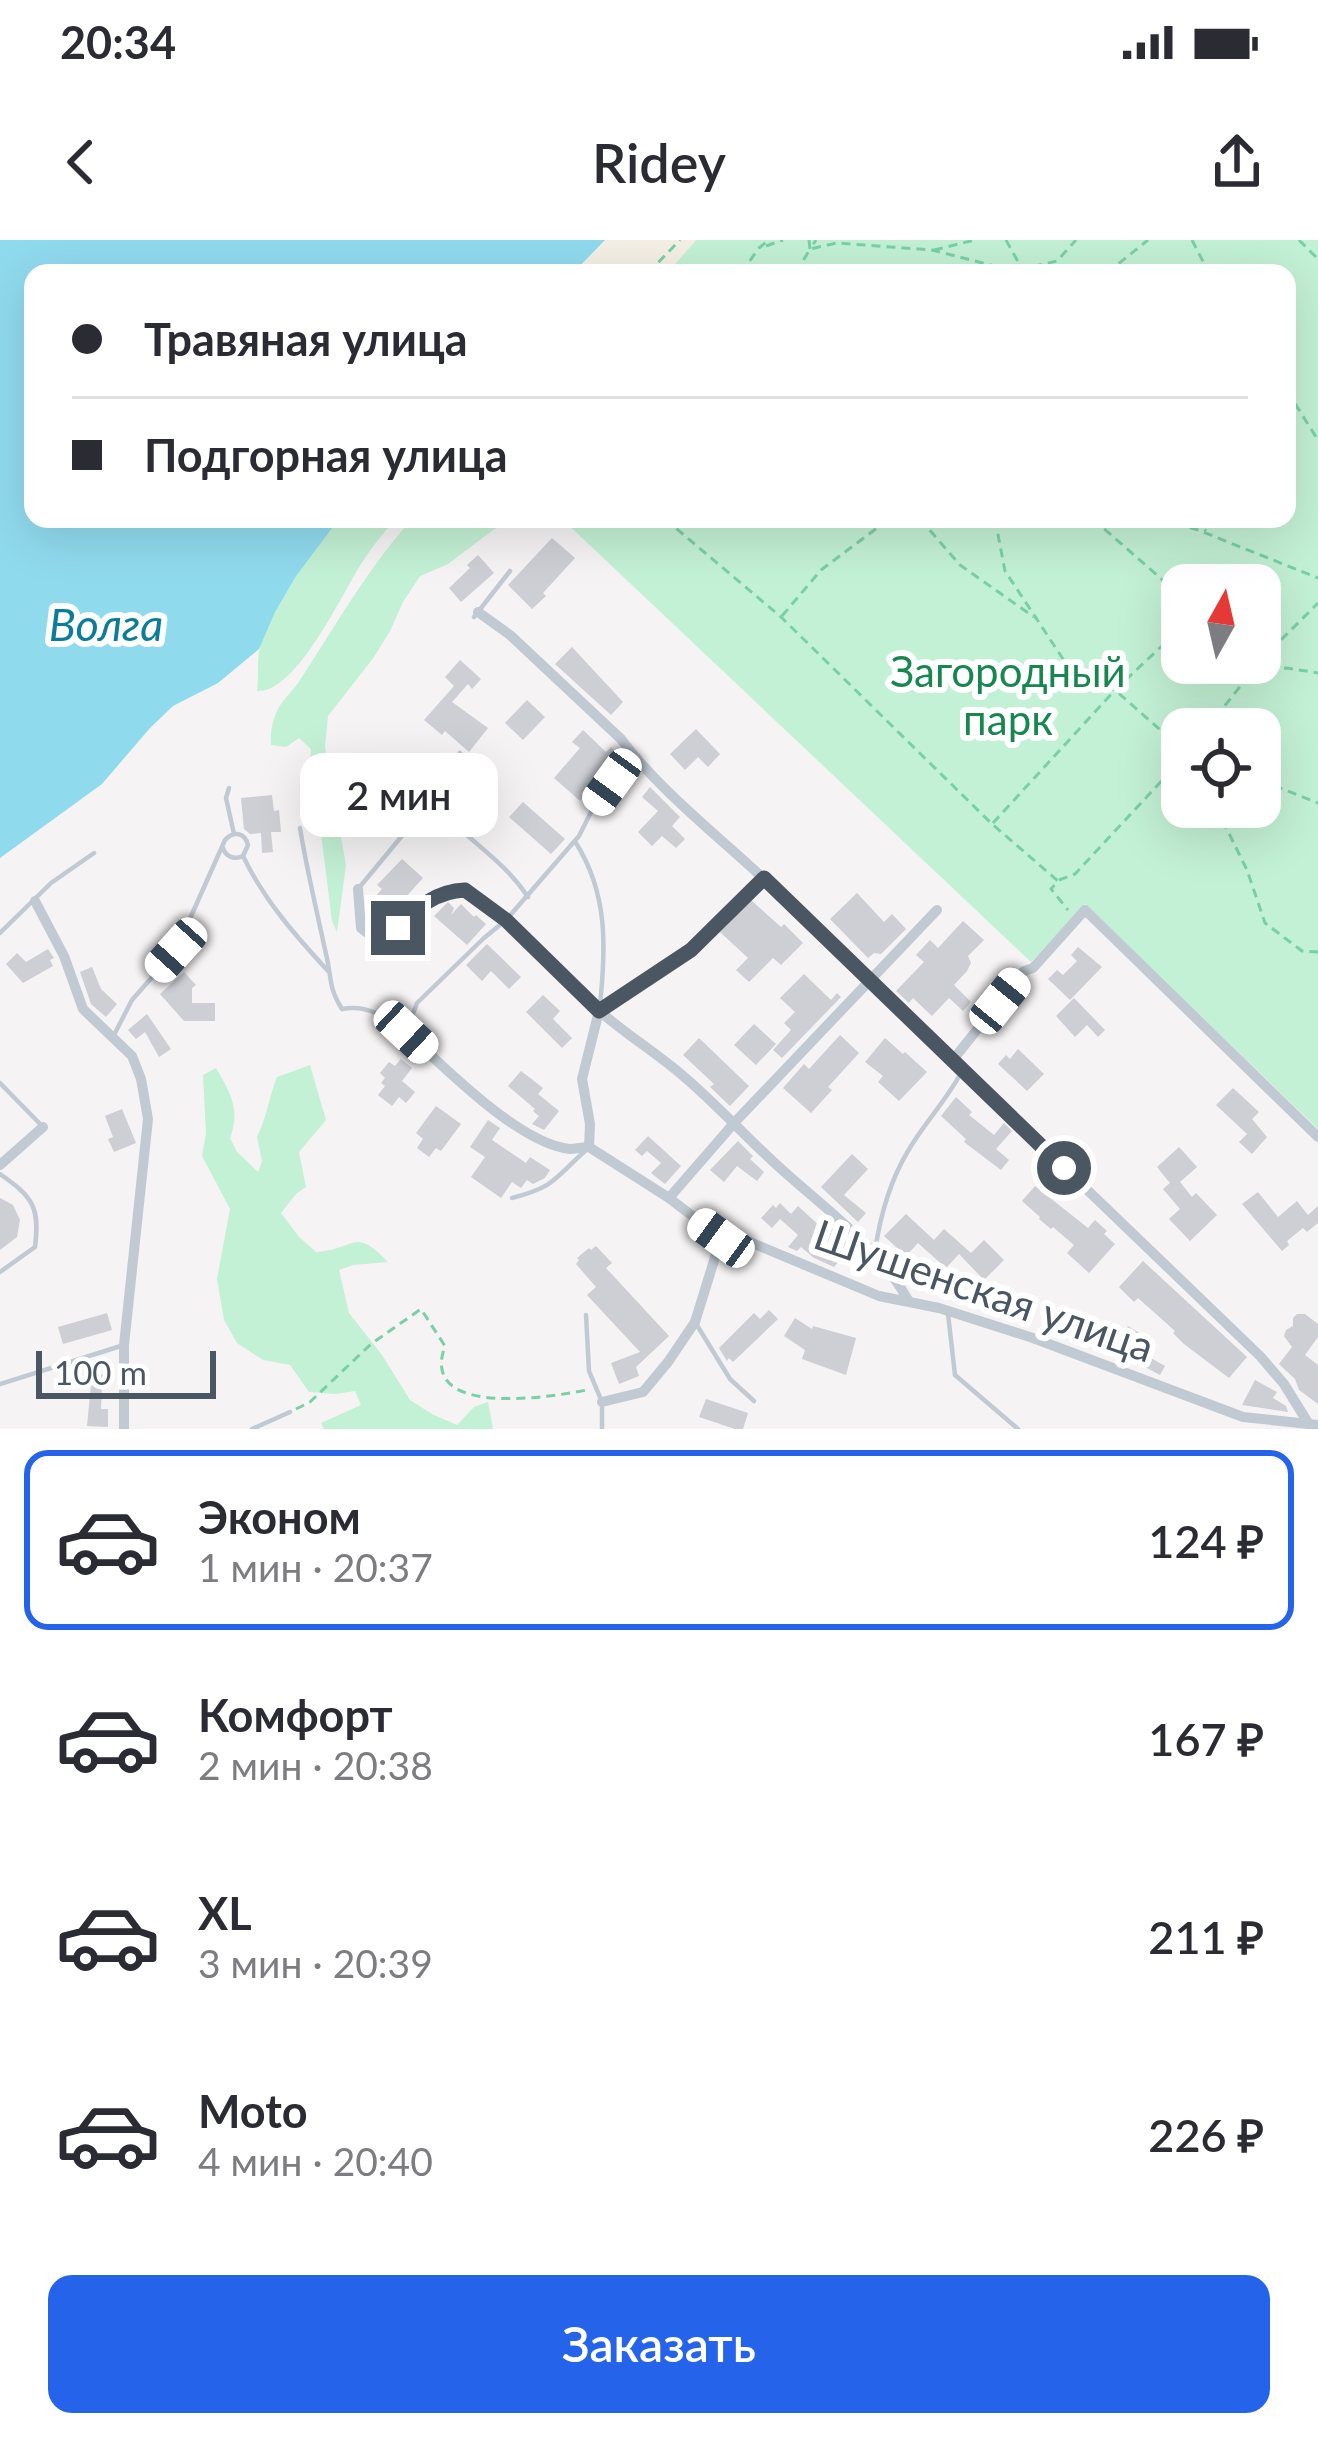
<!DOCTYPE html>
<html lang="ru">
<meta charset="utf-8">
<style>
body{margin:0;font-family:Lato,sans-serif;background:#f7f7f7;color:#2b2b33;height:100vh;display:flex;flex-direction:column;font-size:45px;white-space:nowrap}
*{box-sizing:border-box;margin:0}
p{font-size:39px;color:#7c7c81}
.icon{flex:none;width:66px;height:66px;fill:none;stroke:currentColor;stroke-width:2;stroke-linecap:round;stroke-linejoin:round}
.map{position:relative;height:1189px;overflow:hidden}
.side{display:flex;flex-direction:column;background:#fff;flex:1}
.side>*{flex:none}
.banner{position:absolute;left:24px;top:24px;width:1272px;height:264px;border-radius:24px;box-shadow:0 12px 48px #0002;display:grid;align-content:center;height:264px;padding:0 48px;background:#fff}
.needle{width:78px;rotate:8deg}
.controls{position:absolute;left:1161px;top:324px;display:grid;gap:24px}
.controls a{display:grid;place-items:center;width:120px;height:120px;border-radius:24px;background:#fff;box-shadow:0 12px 48px #0002;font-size:60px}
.scale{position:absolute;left:36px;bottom:30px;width:180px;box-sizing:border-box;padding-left:12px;border:6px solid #4a5661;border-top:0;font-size:33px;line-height:42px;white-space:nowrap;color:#4a5661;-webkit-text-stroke:9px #fff;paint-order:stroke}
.end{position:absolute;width:54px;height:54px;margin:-27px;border:15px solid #4a5661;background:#fff;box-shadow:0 0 0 6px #fff}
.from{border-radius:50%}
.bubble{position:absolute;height:84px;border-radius:24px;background:#fff;box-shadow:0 12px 48px #0002;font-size:39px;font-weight:600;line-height:84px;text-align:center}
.car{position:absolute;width:36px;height:72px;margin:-36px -18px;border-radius:15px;box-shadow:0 0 9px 3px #0007;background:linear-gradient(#fff 24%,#345 0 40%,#fff 0 76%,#345 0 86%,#fff 0)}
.banner b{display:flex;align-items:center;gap:42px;height:114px;font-size:45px}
.banner b+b{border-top:3px solid #e1e1e2}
.banner i{width:30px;height:30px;background:#2b2b33}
ul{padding:21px 0 0;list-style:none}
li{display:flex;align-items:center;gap:36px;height:180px;margin:0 24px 18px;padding:0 24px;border:6px solid transparent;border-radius:24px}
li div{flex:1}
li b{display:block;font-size:45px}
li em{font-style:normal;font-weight:600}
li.current{border-color:#2563eb}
li>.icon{width:108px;height:108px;stroke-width:1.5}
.cta{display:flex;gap:24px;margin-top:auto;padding:24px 48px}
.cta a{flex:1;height:138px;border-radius:24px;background:#2563eb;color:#fff;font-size:48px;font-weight:600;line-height:138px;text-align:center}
.status{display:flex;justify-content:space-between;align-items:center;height:84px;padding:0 60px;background:#fff;direction:ltr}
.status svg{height:33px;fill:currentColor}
header{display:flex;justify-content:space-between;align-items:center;height:156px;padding:0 48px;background:#fff;font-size:54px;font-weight:600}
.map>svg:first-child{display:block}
.green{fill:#c3f1d5;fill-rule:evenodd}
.sand{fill:#f5f0e5}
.water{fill:#90daee}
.building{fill:#cdcfd5}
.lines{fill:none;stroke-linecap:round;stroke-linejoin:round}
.path{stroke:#7ad0a6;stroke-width:3;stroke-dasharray:9 6;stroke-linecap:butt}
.lane{stroke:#c1cad2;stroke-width:4.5}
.street{stroke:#c1cad2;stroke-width:10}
.route{stroke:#4a5661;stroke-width:15}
.labels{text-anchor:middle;stroke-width:12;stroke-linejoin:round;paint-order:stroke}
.park-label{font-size:42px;fill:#17864f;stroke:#fff}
.street-label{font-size:42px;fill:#4a5661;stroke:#fff}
.water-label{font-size:45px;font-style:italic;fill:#0c7c9b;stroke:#fff}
</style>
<div class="status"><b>20:34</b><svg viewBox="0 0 49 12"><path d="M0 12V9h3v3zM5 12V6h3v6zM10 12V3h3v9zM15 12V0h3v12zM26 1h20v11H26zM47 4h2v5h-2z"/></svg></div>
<header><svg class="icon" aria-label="back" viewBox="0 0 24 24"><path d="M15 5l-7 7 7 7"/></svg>Ridey<svg class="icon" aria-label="share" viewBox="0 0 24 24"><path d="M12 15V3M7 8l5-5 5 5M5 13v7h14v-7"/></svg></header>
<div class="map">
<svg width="1318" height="1189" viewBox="0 0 1318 1189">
<rect width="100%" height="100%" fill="#f5f3f3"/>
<g class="green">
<path d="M696,0H1318V889L1085,664L1031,722L562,279H1287V33H667ZM1182,345H1260V423H1182ZM1182,489H1260V567H1182Z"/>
<path d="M339,279H396C383,293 371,308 361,324C342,354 296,454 257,451C259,438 257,425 259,412C265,370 313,312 339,279Z"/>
<path d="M412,279H516L493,290L448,324L420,336L403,362L390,391L374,417L328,476L325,507L346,625L337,692L332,681L321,594L309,537L311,509L299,498L286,507L271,505C270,493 272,481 278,469C283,459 294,450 300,440C336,385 368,328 412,279Z"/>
<path d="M310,825L326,880L299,912L306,947L296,954L281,973L299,997L316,1012C355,1010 354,986 388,1022L353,1025L339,1030L349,1073L382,1115L410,1160L432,1174L457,1185L474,1167L488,1162L493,1189H324L321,1183L361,1165L355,1151L336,1154L309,1152L290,1125L263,1120L237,1103L224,1080L217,1039L230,969L202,916L206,894L203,835L216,828C230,852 241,870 230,898L237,912L258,932L262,921L257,897C267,877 269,857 277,837Z"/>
</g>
<path class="sand" d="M605,0H696L667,33H573Z"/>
<path class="water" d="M0,0H605L573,33H33V279H339L296,336L275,372L259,409L218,443L173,466L150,488L102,544L0,618Z"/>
<g class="building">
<path d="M552,298L575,318L543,353L546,356L532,369L508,345Z"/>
<path d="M478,315L494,333L461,362L449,348L470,328L467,325Z"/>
<path d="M572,407L623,462L611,475L555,424Z"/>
<path d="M460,420L481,439L472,449L468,444L452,462L488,488L469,512L445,491L442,495L424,480L454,446L445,437Z"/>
<path d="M527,460L545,477L523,500L505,483Z"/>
<path d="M696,489L720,514L708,527L698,517L685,530L670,514Z"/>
<path d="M583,490L606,512L611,507L622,517L602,543L599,541L580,561L554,538L580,508L572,502Z"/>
<path d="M363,517L385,535L368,556L391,573L394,570L406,579L394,595L360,569L364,565L340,546Z"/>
<path d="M650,547L680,577L672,586L685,599L676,608L662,596L652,606L638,592L658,571L642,557Z"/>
<path d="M272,555L274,571L279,570L281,592H271L273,612L262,613L261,593L250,594L244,589L241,558Z"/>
<path d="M523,562L565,599L551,614L509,577Z"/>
<path d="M402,619L423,638L386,679L374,668L378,664L373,659L382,649L377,645Z"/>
<path d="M857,653L884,682L892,674L906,689L881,714L874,713L868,718L830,679Z"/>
<path d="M751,660L781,687L784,684L803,703L781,725L773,718L749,742L736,730L748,718L720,692Z"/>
<path d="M448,662L454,668L451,675L461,664L474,677L476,675L486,684L467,705L434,676Z"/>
<path d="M963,681L984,700L968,716L971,723L967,731L954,745L971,762L963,771L949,758L932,776L913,758L909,763L896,751L924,722L916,715L930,700L938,708Z"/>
<path d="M487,704L521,737L509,749L491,731L482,741L466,725Z"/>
<path d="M1078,707L1102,727L1070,760L1048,739L1057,730L1063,735L1077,721L1071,715Z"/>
<path d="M48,709L54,718L50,720L53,726L23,743L6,724L17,713L26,722Z"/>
<path d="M92,727L101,749L117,764L106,777L91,764L80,732Z"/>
<path d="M184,732L196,745L192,748V763H215V781H184L160,754Z"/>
<path d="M804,734L831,760L837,753L841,757L782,818L773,810L791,790L784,783L795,772L780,758Z"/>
<path d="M543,755L560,771L553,779L572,798L562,808L526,772Z"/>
<path d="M1074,758L1105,790L1098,797L1087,785L1075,797L1056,776Z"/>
<path d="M147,774L171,809L159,817L145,792L136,799L128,790Z"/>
<path d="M754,784L776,804L756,825L734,805Z"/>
<path d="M840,795L859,813L828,847L832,850L811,873L783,848L804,824L809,829Z"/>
<path d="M699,798L749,846L730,866L710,847L714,844L683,815Z"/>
<path d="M885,798L903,814L905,812L927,832L899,861L878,842L883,836L865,822Z"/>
<path d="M1018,809L1044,834L1027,851L998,824L1006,815L1010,819Z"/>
<path d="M401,819L412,828L402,841L415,852L406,863L399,857L392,866L378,855L385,846L381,843L385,838L380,833L389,822L395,826Z"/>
<path d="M521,831L543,848L538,854L559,871L544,890L532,884L539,876L533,871L535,869L508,846Z"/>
<path d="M1233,848L1259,872L1252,879L1267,897L1252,914L1239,902L1247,894L1216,865Z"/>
<path d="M956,857L972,872L969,875L994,895L1004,883L1012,891L996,909L1009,920L1001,930L964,902L966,899L941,876Z"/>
<path d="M436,866L461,884L441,911L436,908L429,917L417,908L423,899L416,893Z"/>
<path d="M122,869L136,903L114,912L108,899L113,897L105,876Z"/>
<path d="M488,880L500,888L492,900L526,923L530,917L550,930L545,938L533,944L527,940L521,948L512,942L501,958L471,937L485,917L470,907Z"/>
<path d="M648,896L681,926L665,944L651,933L661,923L647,911L642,916L635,910Z"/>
<path d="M738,901L753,916L750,919L764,932L757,941L737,926L724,942L710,930Z"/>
<path d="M1179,907L1197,927L1180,942L1192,957L1196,953L1217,975L1190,1001L1169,979L1180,969L1163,949L1170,943L1157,927Z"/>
<path d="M852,914L868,929L844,955L866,973L858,982L821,947Z"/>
<path d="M1035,946L1088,988L1095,980L1107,991L1104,994L1115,1004L1089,1033L1067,1013L1074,1005L1053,987L1051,989L1039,979L1040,977L1022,961Z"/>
<path d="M1258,952L1278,977L1297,961L1308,975L1318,966V983L1307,992L1303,988L1287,1001L1289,1005L1282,1011L1242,964Z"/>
<path d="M0,958L13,965L20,980L17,997L0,1010Z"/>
<path d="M780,963L791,974L798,966L822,988L827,983L852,1007L834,1027L814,1018L801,1007L797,1011L788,1007L798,995L780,979L772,988L761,978L773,965L776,968Z"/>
<path d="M906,974L934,1000L944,989L971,1013L984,1000L1004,1020L984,1040L959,1014L946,1028L918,1003L906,1016L884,996Z"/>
<path d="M596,1006L612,1023L606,1028L669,1096L636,1127L639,1136L619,1144L611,1123L640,1112L587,1055L596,1047L576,1024L579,1020L577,1018L589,1008L591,1010Z"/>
<path d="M1143,1021L1247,1117L1229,1138L1184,1104L1173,1093L1175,1091L1138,1058L1134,1062L1119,1047Z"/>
<path d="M769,1070L778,1079L733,1122L729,1118L727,1121L719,1108L754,1073L760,1079Z"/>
<path d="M107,1073L112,1090L63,1104L58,1087Z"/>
<path d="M1297,1074H1305L1318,1084V1097L1305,1115L1318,1125V1164L1299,1150L1295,1139L1279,1124L1292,1107L1284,1096L1286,1090L1293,1086V1078Z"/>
<path d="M795,1078L812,1089L813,1086L856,1098L846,1135L802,1119L805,1110L784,1096Z"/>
<path d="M1091,1085L1121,1098L1128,1086L1148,1098L1140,1112L1165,1126L1160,1135L1106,1106L1104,1110L1084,1101Z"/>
<path d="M92,1134L108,1135L107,1148H102L101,1169H108V1187L87,1186Z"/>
<path d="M1255,1140L1277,1152L1273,1158L1286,1166L1288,1172L1242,1165Z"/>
<path d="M706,1159L748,1173L743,1189H735L699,1177Z"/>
</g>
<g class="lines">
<g class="path">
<path d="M809,0L810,9L816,0"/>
<path d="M1006,0L1022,29"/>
<path d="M1192,0L1209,33"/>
<path d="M1299,0L1318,19"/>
<path d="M766,6L783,0"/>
<path d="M934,10L975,0"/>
<path d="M648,33L680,0"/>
<path d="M741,33L759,8L769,0"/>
<path d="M796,33L810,9L837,3L932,10L1014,31L1057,21L1076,0"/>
<path d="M1107,33L1148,0"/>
<path d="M1287,151L1318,200"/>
<path d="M665,279L781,377L992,584L1058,641L1051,649L1068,670"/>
<path d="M920,279L960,325L1034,377"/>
<path d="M995,279L1005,331L1067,425L1115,450L1182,509"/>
<path d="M1093,279L1182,357"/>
<path d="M1161,279L1198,290L1318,338"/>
<path d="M1194,279L1206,291"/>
<path d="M1207,279L1208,292"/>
<path d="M782,376L821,330L889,279"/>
<path d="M1260,421L1318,363"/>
<path d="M1254,430L1287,428L1318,433"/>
<path d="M1206,489L1259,423"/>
<path d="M1260,540L1318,563"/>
<path d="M1216,567L1247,630L1265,683L1302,711L1318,712"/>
<path d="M993,583L1115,450L1182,387"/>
<path d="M1059,640L1075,634L1182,519"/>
<path d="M296,1169L310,1162L371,1104L421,1069L445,1106C418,1179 551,1157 587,1150"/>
</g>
<g class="lane">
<path d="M474,377L510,331"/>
<path d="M412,527L425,545L430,562C442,568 449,579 459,588C483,610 510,629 528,657"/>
<path d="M229,548L226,558L234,594"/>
<path d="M300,588C307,631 317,672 326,714C332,738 328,747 342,769C367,764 386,777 406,792L417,763L484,698L506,680L579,596L592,570L632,515"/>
<path d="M576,603C608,654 606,707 600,765"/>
<path d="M243,616C264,660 295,695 328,731"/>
<path d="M358,649L430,562L446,531L460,513"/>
<path d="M0,693L51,643L94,613"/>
<path d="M599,771L691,710L762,640"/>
<path d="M115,793L132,760L176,710L225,600C234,590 245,593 248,605L243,616C234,620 226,617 223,608"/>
<path d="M0,843L43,887"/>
<path d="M0,934C33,957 40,967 35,1007L0,1032"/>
<path d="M512,958C555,947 554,939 585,911"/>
<path d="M875,1011C880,977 890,941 908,911C924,883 947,860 962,831"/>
<path d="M948,1074L955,1135L1018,1189"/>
<path d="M586,1075L589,1131L602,1162V1189"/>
<path d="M695,1082L730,1139L754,1161"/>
<path d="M0,1144L124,1105"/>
<path d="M252,1189L290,1172"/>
</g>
<g class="street">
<path d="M478,372L510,395L621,499C658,549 718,596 764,639L1260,1116L1284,1144L1310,1186"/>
<path d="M358,649L361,688L392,712L405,704L398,688C412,673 444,642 466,651C488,659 507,682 522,697C546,721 570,745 595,767C622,792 654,811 682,835C719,866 751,903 788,935C832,974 879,1008 908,1060"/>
<path d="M35,661L64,716L83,769L132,816L141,839L148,879L124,1105V1189"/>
<path d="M406,792C443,826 519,904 570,909C571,909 588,907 589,907L669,958L721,998L745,1000L879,1056L939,1068L1033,1098L1243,1177L1318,1185"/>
<path d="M952,821L1024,731L1033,728L1085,670L1318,897"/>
<path d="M589,907L590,884L582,839L599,771"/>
<path d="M0,925L43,887"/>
<path d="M669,958L735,882L937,670"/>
<path d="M602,1162L643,1152L668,1122L695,1082L721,998"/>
</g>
</g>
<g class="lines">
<path class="route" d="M398,688C417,667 437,651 465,650L506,680L599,771L691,710L764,638L1064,928"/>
</g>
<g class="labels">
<g class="park-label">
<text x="1008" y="447">Загородный<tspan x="1008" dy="48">парк</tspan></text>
</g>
<g class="street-label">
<text transform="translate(984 1051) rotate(19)" y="15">Шушенская улица</text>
</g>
<g class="water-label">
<text x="106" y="401">Волга</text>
</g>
</g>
</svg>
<div class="controls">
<a><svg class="needle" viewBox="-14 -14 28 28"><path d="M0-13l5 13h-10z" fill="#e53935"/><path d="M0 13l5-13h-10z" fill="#7c7c81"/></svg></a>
<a><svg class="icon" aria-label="locate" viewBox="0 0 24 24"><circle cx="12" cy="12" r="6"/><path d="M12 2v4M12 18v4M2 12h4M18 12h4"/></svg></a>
</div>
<div class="scale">100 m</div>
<i class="end from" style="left:1064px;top:928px"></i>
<i class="end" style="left:398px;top:688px"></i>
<div class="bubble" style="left:300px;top:513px;width:198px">2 мин</div>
<i class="car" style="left:612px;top:542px;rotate:216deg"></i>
<i class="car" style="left:176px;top:710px;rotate:222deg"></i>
<i class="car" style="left:1000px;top:761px;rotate:39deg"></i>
<i class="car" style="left:406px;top:792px;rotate:133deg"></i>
<i class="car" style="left:721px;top:998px;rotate:306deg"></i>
<div class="banner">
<b><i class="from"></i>Травяная улица</b>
<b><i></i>Подгорная улица</b>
</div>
</div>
<section class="side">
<ul>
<li class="current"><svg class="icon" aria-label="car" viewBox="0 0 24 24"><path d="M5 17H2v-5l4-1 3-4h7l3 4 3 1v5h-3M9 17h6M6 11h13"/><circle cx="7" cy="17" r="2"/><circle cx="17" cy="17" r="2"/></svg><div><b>Эконом</b><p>1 мин · 20:37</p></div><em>124 ₽</em></li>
<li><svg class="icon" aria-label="car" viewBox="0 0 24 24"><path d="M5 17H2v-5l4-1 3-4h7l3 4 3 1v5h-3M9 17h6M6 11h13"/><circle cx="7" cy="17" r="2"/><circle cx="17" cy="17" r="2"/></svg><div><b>Комфорт</b><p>2 мин · 20:38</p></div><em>167 ₽</em></li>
<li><svg class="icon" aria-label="car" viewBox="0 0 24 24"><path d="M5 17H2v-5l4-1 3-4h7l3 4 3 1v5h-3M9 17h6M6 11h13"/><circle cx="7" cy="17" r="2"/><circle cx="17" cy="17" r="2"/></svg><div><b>XL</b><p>3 мин · 20:39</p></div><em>211 ₽</em></li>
<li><svg class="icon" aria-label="car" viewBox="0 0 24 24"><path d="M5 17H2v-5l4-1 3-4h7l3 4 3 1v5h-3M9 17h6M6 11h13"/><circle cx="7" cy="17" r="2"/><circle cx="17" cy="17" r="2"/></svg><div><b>Moto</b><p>4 мин · 20:40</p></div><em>226 ₽</em></li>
</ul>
<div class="cta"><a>Заказать</a></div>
</section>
